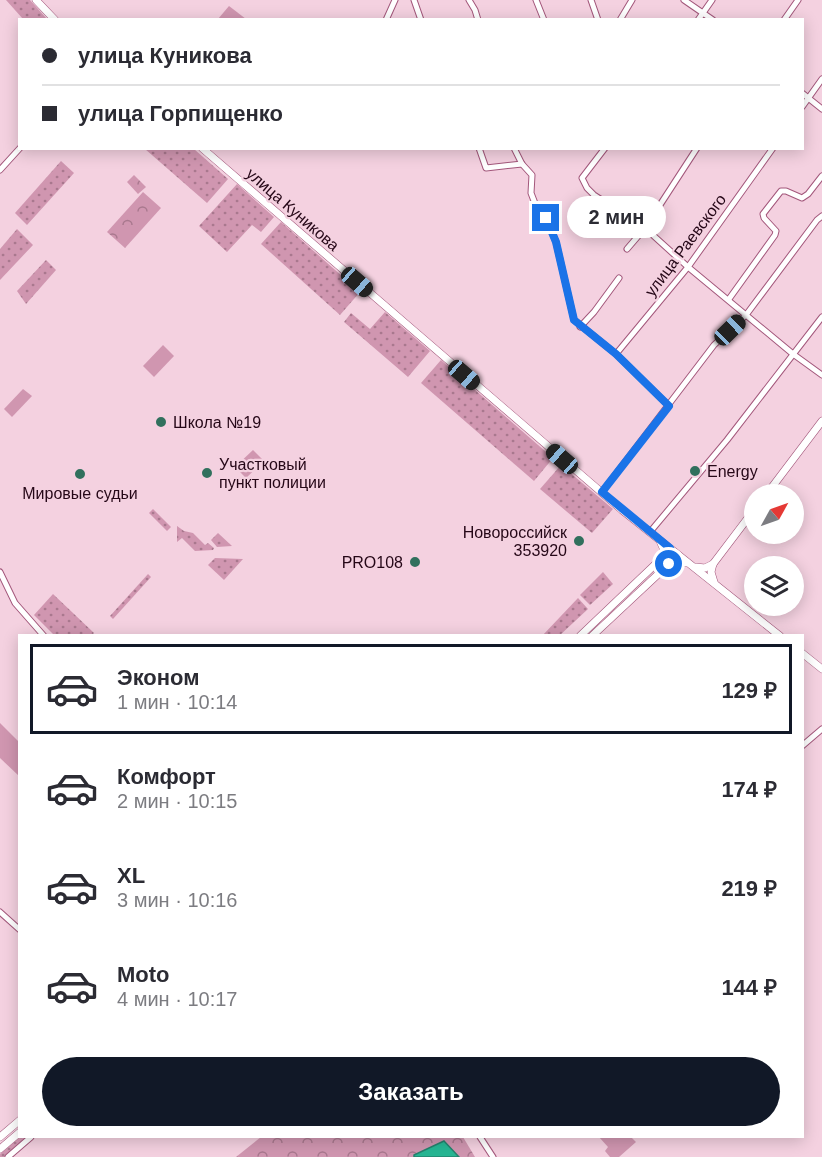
<!DOCTYPE html>
<html lang="ru">
<meta charset="utf-8">
<style>
body{margin:0;font-family:Arial,sans-serif;background:#f2f2f3;color:#2b2b33;height:100vh;display:flex;flex-direction:column;font-size:22px;white-space:nowrap}
*{box-sizing:border-box;margin:0}
p{font-size:20px;color:#7c7c81}
.icon{flex:none;width:33px;height:33px;fill:none;stroke:currentColor;stroke-width:2;stroke-linecap:round;stroke-linejoin:round}
.map{position:relative;flex:1;overflow:hidden}
.details{position:absolute;left:18px;top:634px;width:786px;height:504px;display:flex;flex-direction:column;background:#fff;border-radius:0px;box-shadow:0 3px 15px #0003}
.details>*{flex:none}
.banner{position:absolute;left:18px;top:18px;width:786px;height:132px;border-radius:0px;box-shadow:0 3px 15px #0003;display:grid;align-content:center;height:132px;padding:0 24px;background:#fff}
.needle{width:39px;rotate:50deg}
.buttons{position:absolute;left:744px;top:484px;display:grid;gap:12px}
.buttons a{display:grid;place-items:center;width:60px;height:60px;border-radius:50%;background:#fff;box-shadow:0 3px 15px #0003;font-size:30px}
.end{position:absolute;width:27px;height:27px;margin:-14px;border:8px solid #1a73e8;background:#fff;box-shadow:0 0 0 3px #fff}
.from{border-radius:50%}
.bubble{position:absolute;height:42px;border-radius:21px;background:#fff;box-shadow:0 3px 15px #0003;font-size:20px;font-weight:600;line-height:42px;text-align:center}
.car{position:absolute;width:18px;height:36px;margin:-18px -9px;border-radius:8px;box-shadow:0 0 4px 2px #0007;background:linear-gradient(#222 24%,#8ab4d8 0 40%,#222 0 76%,#8ab4d8 0 86%,#222 0)}
.banner b{display:flex;align-items:center;gap:21px;height:57px;font-size:22px}
.banner b+b{border-top:2px solid #e1e1e2}
.banner i{width:15px;height:15px;background:#2b2b33}
ul{padding:10px 0 0;list-style:none}
li{display:flex;align-items:center;gap:18px;height:90px;margin:0 12px 9px;padding:0 12px;border:3px solid transparent;border-radius:0px}
li div{flex:1}
li b{display:block;font-size:22px}
li em{font-style:normal;font-weight:600}
li.selected{border-color:#111827}
li>.icon{width:54px;height:54px;stroke-width:1.5}
.primary-button{display:flex;gap:12px;margin-top:auto;padding:12px 24px}
.primary-button a{flex:1;height:69px;border-radius:36px;background:#111827;color:#fff;font-size:24px;font-weight:600;line-height:69px;text-align:center}
.map>svg:first-child{display:block}
.grass{fill:url(#grass-dots)}
.park{fill:url(#park-crowns)}
.pitch{fill:#d096b0}
.water{fill:#27b794;stroke:#26826e;stroke-width:1.5}
.lines{fill:none;stroke-linecap:round;stroke-linejoin:round}
.street-casing{stroke:#a3577b;stroke-width:7}
.secondary-casing{stroke:#a3577b;stroke-width:8}
.street{stroke:#fff;stroke-width:5}
.secondary{stroke:#fff;stroke-width:7}
.route{stroke:#1a73e8;stroke-width:8}
.poi-dot{fill:#31705d;stroke:#f4d1e0;stroke-width:2}
.labels{text-anchor:middle;stroke-width:4.5;stroke-linejoin:round;paint-order:stroke}
.street-label{font-size:16px;fill:#250717;stroke:#f4d1e0}
.poi-label{font-size:16px;fill:#250717;stroke:#f4d1e0;text-anchor:start}
</style>
<div class="map">
<svg width="822" height="1157" viewBox="0 0 822 1157">
<defs>
<pattern id="grass-dots" width="8" height="8" patternUnits="userSpaceOnUse" patternTransform="scale(1.5)"><rect width="8" height="8" fill="#d096b0"/><path d="M2 2h.1M6 6h.1" fill="none" stroke="#a9788e" stroke-width="1.8" stroke-linecap="round"/></pattern>
<pattern id="park-crowns" width="20" height="18" patternUnits="userSpaceOnUse" patternTransform="scale(1.5)"><rect width="20" height="18" fill="#d096b0"/><path d="M2 6a3 3 0 1 1 6 0M12 15a3 3 0 1 1 6 0" fill="none" stroke="#a9788e"/></pattern>
</defs>
<rect width="100%" height="100%" fill="#f4d1e0"/>
<g class="grass">
<path d="M6,0H30L47,19H23Z"/>
<path d="M145,149H194L228,179L207,203Z"/>
<path d="M61,161L74,173L27,225L15,213Z"/>
<path d="M237,184L274,217L261,232L252,225L227,252L199,226Z"/>
<path d="M281,222L360,292L340,315L261,244Z"/>
<path d="M17,229L33,245L0,280V249Z"/>
<path d="M46,260L56,270L26,304L17,291Z"/>
<path d="M385,312L430,351L408,377L344,322L351,313L370,329Z"/>
<path d="M441,360L553,458L534,481L421,383Z"/>
<path d="M561,465L613,509L592,533L540,489Z"/>
<path d="M153,509L171,527L167,531L149,513Z"/>
<path d="M177,526L184,531L193,533L205,545L208,543L214,548L213,550L195,551L182,538L177,542Z"/>
<path d="M218,533L232,546L217,547L211,540Z"/>
<path d="M215,558L243,559L224,580L208,565Z"/>
<path d="M603,572L613,584L590,605L580,595Z"/>
<path d="M148,574L151,577L113,619L110,616Z"/>
<path d="M53,594L94,633L91,636H55L34,615Z"/>
<path d="M578,598L588,609L559,636H542Z"/>
<path d="M20,1137H27L4,1157H0V1154Z"/>
</g>
<g class="park">
<path d="M134,175L146,187L138,194L127,182Z"/>
<path d="M143,192L161,208L125,248L107,232Z"/>
<path d="M261,1137H463L475,1157H236Z"/>
</g>
<g class="pitch">
<path d="M229,6L246,19H218Z"/>
<path d="M163,345L174,356L154,377L143,366Z"/>
<path d="M23,389L32,396L12,417L4,409Z"/>
<path d="M253,450L264,461L246,478L235,467Z"/>
<path d="M0,723L19,742V776L0,758Z"/>
<path d="M599,1137H631L636,1142L619,1157H610L605,1151L608,1147Z"/>
</g>
<path class="water" d="M444,1141L459,1157H414V1155Z"/>
<g class="lines">
<g class="street-casing">
<g id="street">
<path d="M414,0L421,20"/>
<path d="M469,0L475,10L478,20"/>
<path d="M536,0L544,20"/>
<path d="M591,0L598,20"/>
<path d="M684,0L713,20"/>
<path d="M386,20L395,0"/>
<path d="M620,20L632,0"/>
<path d="M698,20L712,0"/>
<path d="M784,20L798,0"/>
<path d="M802,93L822,109"/>
<path d="M802,107L822,79"/>
<path d="M479,148L486,168L522,164"/>
<path d="M514,148L522,164L532,175L531,193L536,206L546,218L556,242L574,320L616,354L669,406"/>
<path d="M605,148L582,178L587,188L594,195L645,228L688,267L793,354L822,375"/>
<path d="M0,170L20,148"/>
<path d="M627,249L645,228L697,148"/>
<path d="M729,299L775,235L776,231L764,218L763,214L781,191H786L802,198L808,194L822,176"/>
<path d="M580,327L594,312L619,278"/>
<path d="M616,354L688,267L773,148"/>
<path d="M602,492L714,345L746,315L817,220L822,216"/>
<path d="M650,532L727,440L822,317"/>
<path d="M0,572L15,603L44,636"/>
<path d="M802,746L822,729"/>
<path d="M0,912L20,930"/>
<path d="M480,1137L493,1157"/>
<path d="M8,1157L31,1137"/>
</g>
</g>
<g class="secondary-casing">
<g id="secondary">
<path d="M36,0L55,20"/>
<path d="M202,148L622,510L780,636"/>
<path d="M766,495L822,421"/>
<path d="M696,567L705,568L713,564"/>
<path d="M714,582L711,572L713,564L754,510"/>
<path d="M580,636L663,557L664,550L660,541"/>
<path d="M592,636L669,564L677,561L686,563"/>
<path d="M802,653L822,669"/>
<path d="M0,1137L20,1120"/>
<path d="M0,1149L20,1132"/>
</g>
</g>
<use href="#street" class="street"/>
<use href="#secondary" class="secondary"/>
</g>
<g class="lines">
<path class="route" d="M546,218L556,242L574,320L616,354L669,406L602,492L670,548L673,555L669,564"/>
</g>
<g class="poi-dot">
<circle cx="161" cy="422" r="6"/>
<circle cx="695" cy="471" r="6"/>
<circle cx="207" cy="473" r="6"/>
<circle cx="80" cy="474" r="6"/>
<circle cx="579" cy="541" r="6"/>
<circle cx="415" cy="562" r="6"/>
</g>
<g class="labels">
<g class="street-label">
<text transform="translate(293 209) rotate(41)" y="6">улица Куникова</text>
<text transform="translate(685 245) rotate(-53)" y="6">улица Раевского</text>
</g>
<g class="poi-label">
<text x="173" y="428">Школа №19</text>
<text x="219" y="470">Участковый<tspan x="219" dy="18">пункт полиции</tspan></text>
<text x="707" y="477">Energy</text>
<text x="80" y="499" text-anchor="middle">Мировые судьи</text>
<text x="567" y="538" text-anchor="end">Новороссийск<tspan x="567" dy="18">353920</tspan></text>
<text x="403" y="568" text-anchor="end">PRO108</text>
</g>
</g>
</svg>
<div class="buttons">
<a><svg class="needle" viewBox="-14 -14 28 28"><path d="M0-13l5 13h-10z" fill="#e53935"/><path d="M0 13l5-13h-10z" fill="#7c7c81"/></svg></a>
<a><svg class="icon" aria-label="layers" viewBox="0 0 24 24"><path d="M12 4l9 5-9 5-9-5zM3 14l9 5 9-5"/></svg></a>
</div>
<i class="end from" style="left:669px;top:564px"></i>
<i class="end" style="left:546px;top:218px"></i>
<div class="bubble" style="left:567px;top:196px;width:99px">2 мин</div>
<i class="car" style="left:357px;top:282px;rotate:131deg"></i>
<i class="car" style="left:730px;top:330px;rotate:46deg"></i>
<i class="car" style="left:464px;top:375px;rotate:131deg"></i>
<i class="car" style="left:562px;top:459px;rotate:311deg"></i>
<div class="banner">
<b><i class="from"></i>улица Куникова</b>
<b><i></i>улица Горпищенко</b>
</div>
<section class="details">
<ul>
<li class="selected"><svg class="icon" aria-label="car" viewBox="0 0 24 24"><path d="M5 17H2v-5l4-1 3-4h7l3 4 3 1v5h-3M9 17h6M6 11h13"/><circle cx="7" cy="17" r="2"/><circle cx="17" cy="17" r="2"/></svg><div><b>Эконом</b><p>1 мин · 10:14</p></div><em>129 ₽</em></li>
<li><svg class="icon" aria-label="car" viewBox="0 0 24 24"><path d="M5 17H2v-5l4-1 3-4h7l3 4 3 1v5h-3M9 17h6M6 11h13"/><circle cx="7" cy="17" r="2"/><circle cx="17" cy="17" r="2"/></svg><div><b>Комфорт</b><p>2 мин · 10:15</p></div><em>174 ₽</em></li>
<li><svg class="icon" aria-label="car" viewBox="0 0 24 24"><path d="M5 17H2v-5l4-1 3-4h7l3 4 3 1v5h-3M9 17h6M6 11h13"/><circle cx="7" cy="17" r="2"/><circle cx="17" cy="17" r="2"/></svg><div><b>XL</b><p>3 мин · 10:16</p></div><em>219 ₽</em></li>
<li><svg class="icon" aria-label="car" viewBox="0 0 24 24"><path d="M5 17H2v-5l4-1 3-4h7l3 4 3 1v5h-3M9 17h6M6 11h13"/><circle cx="7" cy="17" r="2"/><circle cx="17" cy="17" r="2"/></svg><div><b>Moto</b><p>4 мин · 10:17</p></div><em>144 ₽</em></li>
</ul>
<div class="primary-button"><a>Заказать</a></div>
</section>
</div>
